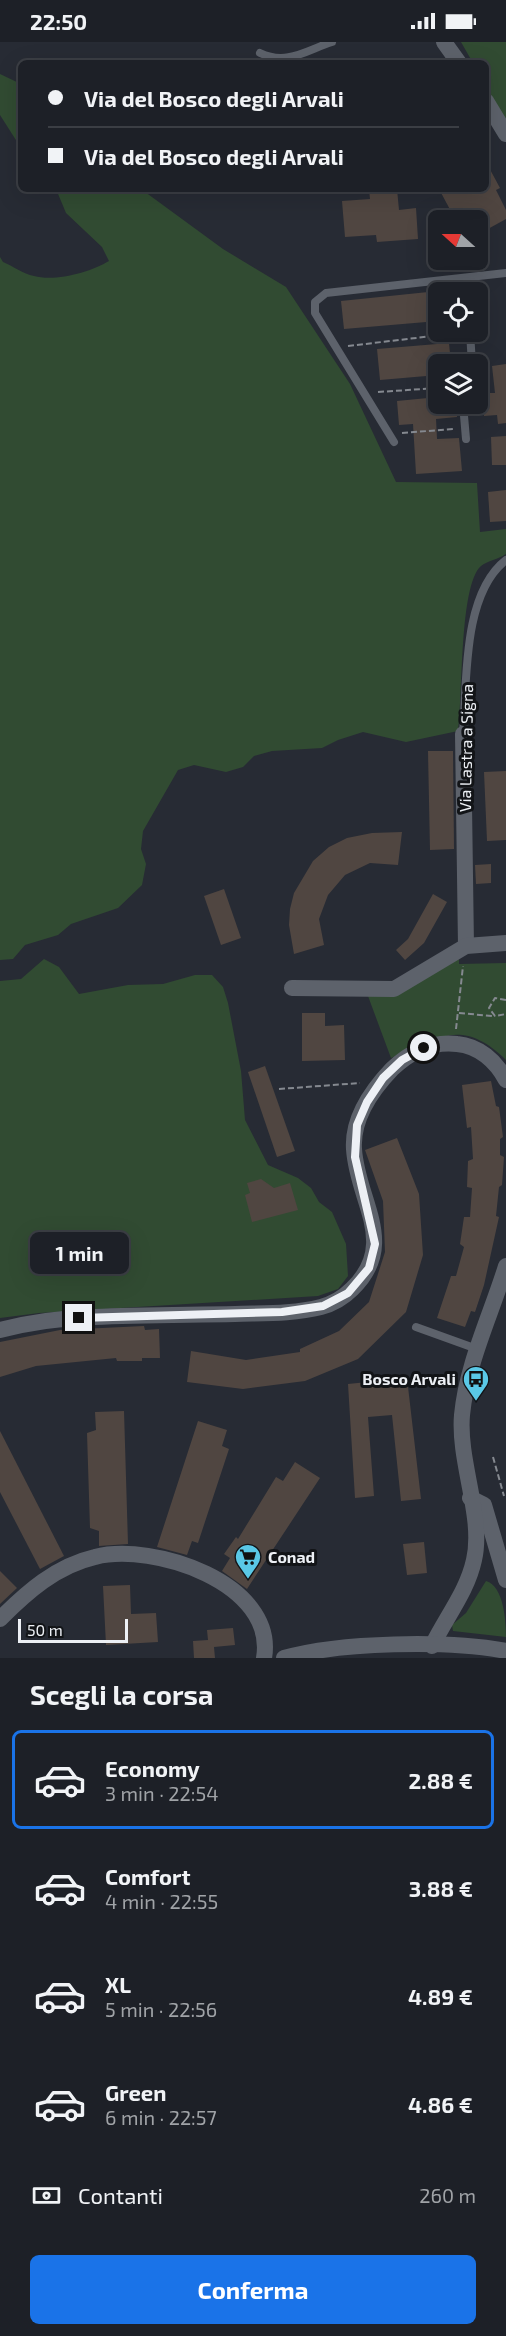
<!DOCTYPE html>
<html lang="it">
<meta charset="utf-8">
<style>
body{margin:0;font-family:"Exo 2",sans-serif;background:#2a2d33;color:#f1f3f6;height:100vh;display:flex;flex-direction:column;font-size:22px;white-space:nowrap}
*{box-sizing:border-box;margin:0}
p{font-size:20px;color:#a0a3a7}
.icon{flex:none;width:33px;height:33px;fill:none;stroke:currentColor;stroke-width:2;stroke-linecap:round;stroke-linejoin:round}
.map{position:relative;height:1616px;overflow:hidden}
.panel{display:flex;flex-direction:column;background:#1d2027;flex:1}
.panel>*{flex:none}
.hud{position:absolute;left:18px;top:18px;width:471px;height:132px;border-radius:9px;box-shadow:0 6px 24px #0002,0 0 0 2px #3b3e44;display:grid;align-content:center;height:132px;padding:0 30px;background:#1d2027}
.needle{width:39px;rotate:291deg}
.fabs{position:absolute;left:428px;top:168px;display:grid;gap:12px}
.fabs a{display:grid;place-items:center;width:60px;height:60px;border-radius:9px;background:#1d2027;box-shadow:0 6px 24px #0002,0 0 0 2px #3b3e44;font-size:30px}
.scale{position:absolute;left:18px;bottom:15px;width:110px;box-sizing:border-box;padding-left:6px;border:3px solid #edf0f5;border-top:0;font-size:16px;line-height:21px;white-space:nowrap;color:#edf0f5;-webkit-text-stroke:4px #121417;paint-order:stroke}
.end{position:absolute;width:27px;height:27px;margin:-14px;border:8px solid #edf0f5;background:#111;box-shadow:0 0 0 3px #111}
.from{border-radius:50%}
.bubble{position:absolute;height:42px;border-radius:9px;background:#1d2027;box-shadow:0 6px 24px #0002,0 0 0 2px #3b3e44;font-size:20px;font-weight:700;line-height:42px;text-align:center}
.hud b{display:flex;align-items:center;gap:21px;height:57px;font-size:22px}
.hud b+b{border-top:2px solid #3b3e44}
.hud i{width:15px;height:15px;background:#f1f3f6}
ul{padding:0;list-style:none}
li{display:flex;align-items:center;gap:18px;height:99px;margin:0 12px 9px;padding:0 18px;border:3px solid transparent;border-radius:9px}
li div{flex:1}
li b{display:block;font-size:22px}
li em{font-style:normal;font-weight:700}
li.active{border-color:#1a73e8}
li>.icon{width:54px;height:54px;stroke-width:1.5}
h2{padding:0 30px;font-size:27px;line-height:72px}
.pay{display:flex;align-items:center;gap:15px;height:66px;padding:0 30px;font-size:22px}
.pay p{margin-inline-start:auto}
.action{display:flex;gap:12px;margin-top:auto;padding:12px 30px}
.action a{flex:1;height:69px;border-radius:9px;background:#1a73e8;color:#fff;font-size:24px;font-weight:700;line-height:69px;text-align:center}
.status{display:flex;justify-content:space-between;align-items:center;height:42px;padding:0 30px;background:#1d2027;direction:ltr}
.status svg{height:16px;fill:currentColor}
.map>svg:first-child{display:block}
.green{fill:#314b32}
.building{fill:#504641}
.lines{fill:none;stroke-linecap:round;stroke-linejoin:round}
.path{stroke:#858990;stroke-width:2;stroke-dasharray:6 3;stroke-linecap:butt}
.lane{stroke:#5d626b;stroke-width:8}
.street{stroke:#5d626b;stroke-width:16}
.route{stroke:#edf0f5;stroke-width:8}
.labels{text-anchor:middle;stroke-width:6;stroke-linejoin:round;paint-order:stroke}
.street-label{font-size:16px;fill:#edf0f5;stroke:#121417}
.poi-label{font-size:16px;font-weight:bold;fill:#edf0f5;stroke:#121417;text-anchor:end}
</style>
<div class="status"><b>22:50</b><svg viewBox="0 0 49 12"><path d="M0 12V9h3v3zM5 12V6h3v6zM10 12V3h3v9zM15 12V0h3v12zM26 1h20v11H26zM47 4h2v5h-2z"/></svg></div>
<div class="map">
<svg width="506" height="1616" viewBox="0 0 506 1616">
<rect width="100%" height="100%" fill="#272b34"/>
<g class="green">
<path d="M461,0H506V80L486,44V21H473Z"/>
<path d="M0,32L21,42V106L0,73Z"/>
<path d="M56,147H141L223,207L286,245L350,342L396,440L477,441L480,490L506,487V512C499,517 487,519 481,524C459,543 463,656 458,689L406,700L363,690L338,698L322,706L272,709L254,714L243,725L226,730L194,723L178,728L143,789L141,807L146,822L142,843L118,866L71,882L58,893L25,903L13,917L0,918V215L3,220C13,224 23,232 34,234C55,240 91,230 109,219L102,205L66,171Z"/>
<path d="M44,917L59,925L79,952L128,943L163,942L195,933H212L223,945L228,961L241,1029L245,1078L268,1123L298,1136L311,1146L319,1160L332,1170L346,1202L348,1234L338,1247L318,1254L39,1271L0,1276V939L21,937Z"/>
<path d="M459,917V922L506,921V1018C462,975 438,996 391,1016L368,954Z"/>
<path d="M486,1539C504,1544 506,1580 506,1595L453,1589L452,1583L466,1571Z"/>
</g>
<g class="building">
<path d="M486,120L500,146L496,148L506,168V177L477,193V178H472L466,169L454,175L439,147H486Z"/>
<path d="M369,147H397L399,168L416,166L418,197L377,200L376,193L345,195L342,159L370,157Z"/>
<path d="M438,249V279L344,287L341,259Z"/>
<path d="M449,301L451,322H438V333L380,338L377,307Z"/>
<path d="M506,322V381L498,382L497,373L484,374L483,351H495L492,324Z"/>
<path d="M438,355V362H456L457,375L436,377L437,397L459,396L462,429L416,432L413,382L399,383L397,359Z"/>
<path d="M506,394V423H492L491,395Z"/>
<path d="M506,448V479L490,480L488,450Z"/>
<path d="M428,709H453L454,807L430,808Z"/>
<path d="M506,729V798L487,799L484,730Z"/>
<path d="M402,790L398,823L370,821L345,833L328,853L319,877L324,903L294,912L289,883L290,867L294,851L313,819L329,805L347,796L372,791Z"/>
<path d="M491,822V841L476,842L475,823Z"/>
<path d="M224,847L241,896L221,903L204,854Z"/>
<path d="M433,852L447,860L424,901L405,918L396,908L408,897Z"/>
<path d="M302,971H325V984L344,983L345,1018L302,1019Z"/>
<path d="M265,1024L295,1109L277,1115L248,1030Z"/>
<path d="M491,1039L496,1064L499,1065L503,1095L500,1097V1113L504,1115L502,1143L499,1145L496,1174L499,1175L484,1243L475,1270L471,1269L465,1285L437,1276L451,1234H456L464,1205L460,1202L464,1175H470L472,1146L467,1145L468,1119L473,1117L471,1085L467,1086L462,1043Z"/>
<path d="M397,1096L419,1152L423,1213L406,1270L358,1317L305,1339L243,1347L187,1340L191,1309L246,1318L300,1310V1307L339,1289L369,1260L385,1210L383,1159L365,1108Z"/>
<path d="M261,1137L274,1146L290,1141L298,1168L252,1180L245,1153L250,1151L247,1141Z"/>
<path d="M144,1284L145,1288L159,1287L160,1316H142V1319H117L116,1316L36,1324L0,1335V1300L60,1288Z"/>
<path d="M407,1336L421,1457L401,1459L392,1373L368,1375L374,1454L355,1456L348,1342Z"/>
<path d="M124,1369L128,1502L99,1504V1489L90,1486L87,1391L96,1388L95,1370Z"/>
<path d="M198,1379L227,1388L222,1404L229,1407L198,1501L192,1499L187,1513L157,1505Z"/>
<path d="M0,1389L64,1514L40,1527L0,1450Z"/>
<path d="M295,1420L320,1436L247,1547L222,1529L230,1516L224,1512L236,1495L238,1497L276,1435L283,1439Z"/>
<path d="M424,1500L427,1531L407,1533L403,1502Z"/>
<path d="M0,1529L17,1546L0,1562Z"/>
<path d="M130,1543L131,1572L156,1571L158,1600L106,1603L103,1544Z"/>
<path d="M233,1586L235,1603L214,1605L215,1616H194L193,1599L208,1598L207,1588Z"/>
</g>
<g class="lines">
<g class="path">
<path d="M348,304L458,291"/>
<path d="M378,350L438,346"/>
<path d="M402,391L453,387"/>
<path d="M506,958L495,956L489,966L495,974L506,972"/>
<path d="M459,971L492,974"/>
<path d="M456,987L463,924"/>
<path d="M279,1047L360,1041"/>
<path d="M493,1415L504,1454"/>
</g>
<g class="lane">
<path d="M260,11C287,24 307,8 332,0"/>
<path d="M467,236L468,250"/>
<path d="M470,290L472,322"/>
<path d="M463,362L466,397"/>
<path d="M394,400L315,271V260L326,251L506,231"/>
<path d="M463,692C467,641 462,552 506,518"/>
<path d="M416,1285L477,1307"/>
</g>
<g class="street">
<path d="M444,0L459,21"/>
<path d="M486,59L506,92"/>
<path d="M463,692L466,904"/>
<path d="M292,946L394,947L466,904L506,901"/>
<path d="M0,1288C31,1280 62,1276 94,1275C141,1273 188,1273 235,1272C263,1271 293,1272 321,1265C332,1262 343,1256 352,1247C399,1202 357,1159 354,1107C352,1077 372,1048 392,1027C410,1010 432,999 457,1002C479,1004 496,1019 506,1038"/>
<path d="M470,1456L484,1463L506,1538"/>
<path d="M0,1577C27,1550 56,1524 95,1515C153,1500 277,1541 264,1616"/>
<path d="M432,1604C446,1575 467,1550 474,1518C484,1475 458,1420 462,1373C467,1321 491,1273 506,1224"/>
<path d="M284,1616C340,1600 448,1598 506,1609"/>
</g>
</g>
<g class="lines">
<path class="route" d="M79,1276L282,1270L323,1264L348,1251L369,1226L375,1202L355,1115L357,1083L367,1060L383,1036L402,1018L424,1006"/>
</g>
<defs>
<g id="bus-pin" transform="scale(1.35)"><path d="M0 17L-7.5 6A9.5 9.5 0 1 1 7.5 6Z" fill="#5ac8e6" stroke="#121417"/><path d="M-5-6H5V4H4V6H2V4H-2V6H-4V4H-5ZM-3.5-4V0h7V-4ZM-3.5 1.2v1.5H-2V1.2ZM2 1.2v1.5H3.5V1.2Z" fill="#111"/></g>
<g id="supermarket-pin" transform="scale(1.35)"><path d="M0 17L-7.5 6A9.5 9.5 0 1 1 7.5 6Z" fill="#5ac8e6" stroke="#121417"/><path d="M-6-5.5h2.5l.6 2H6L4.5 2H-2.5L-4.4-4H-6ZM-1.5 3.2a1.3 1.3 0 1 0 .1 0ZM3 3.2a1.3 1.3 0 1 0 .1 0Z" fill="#111"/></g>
</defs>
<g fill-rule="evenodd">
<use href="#bus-pin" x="476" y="1337"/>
<use href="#supermarket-pin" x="248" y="1515"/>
</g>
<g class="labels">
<g class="street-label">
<text transform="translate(466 706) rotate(-89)" y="6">Via Lastra a Signa</text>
</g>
<g class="poi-label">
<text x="456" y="1343">Bosco Arvali</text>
<text x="268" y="1521" text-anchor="start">Conad</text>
</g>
</g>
</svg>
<div class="fabs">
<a><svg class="needle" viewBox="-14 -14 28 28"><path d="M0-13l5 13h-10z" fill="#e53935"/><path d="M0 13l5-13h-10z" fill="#a0a3a7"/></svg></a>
<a><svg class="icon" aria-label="locate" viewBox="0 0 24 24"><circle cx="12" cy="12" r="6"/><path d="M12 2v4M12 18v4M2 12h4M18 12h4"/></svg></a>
<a><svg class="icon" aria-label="layers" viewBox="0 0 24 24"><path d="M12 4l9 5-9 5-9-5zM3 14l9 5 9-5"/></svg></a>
</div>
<div class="scale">50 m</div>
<i class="end from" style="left:424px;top:1006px"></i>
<i class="end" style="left:79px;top:1276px"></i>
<div class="bubble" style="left:30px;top:1190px;width:99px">1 min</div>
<div class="hud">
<b><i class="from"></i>Via del Bosco degli Arvali</b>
<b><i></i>Via del Bosco degli Arvali</b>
</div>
</div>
<section class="panel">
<h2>Scegli la corsa</h2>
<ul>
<li class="active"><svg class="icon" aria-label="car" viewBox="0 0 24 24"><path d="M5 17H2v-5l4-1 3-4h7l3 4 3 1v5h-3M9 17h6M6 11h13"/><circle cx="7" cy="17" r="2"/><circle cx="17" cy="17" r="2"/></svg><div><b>Economy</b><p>3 min · 22:54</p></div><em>2.88 €</em></li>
<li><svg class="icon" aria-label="car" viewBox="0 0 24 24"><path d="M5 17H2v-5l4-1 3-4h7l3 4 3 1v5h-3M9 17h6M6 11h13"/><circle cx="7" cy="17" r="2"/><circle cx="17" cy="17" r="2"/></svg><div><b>Comfort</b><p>4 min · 22:55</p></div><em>3.88 €</em></li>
<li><svg class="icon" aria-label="car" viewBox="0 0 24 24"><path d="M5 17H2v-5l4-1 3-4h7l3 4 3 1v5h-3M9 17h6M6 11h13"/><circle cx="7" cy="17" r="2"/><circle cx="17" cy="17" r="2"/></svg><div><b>XL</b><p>5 min · 22:56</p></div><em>4.89 €</em></li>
<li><svg class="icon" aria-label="car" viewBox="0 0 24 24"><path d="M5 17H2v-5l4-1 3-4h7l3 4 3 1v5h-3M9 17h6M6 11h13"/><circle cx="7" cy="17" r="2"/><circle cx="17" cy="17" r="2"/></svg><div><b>Green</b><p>6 min · 22:57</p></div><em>4.86 €</em></li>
</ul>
<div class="pay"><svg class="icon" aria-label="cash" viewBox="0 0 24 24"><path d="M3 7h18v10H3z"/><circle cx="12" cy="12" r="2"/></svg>Contanti<p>260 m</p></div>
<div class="action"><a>Conferma</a></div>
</section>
